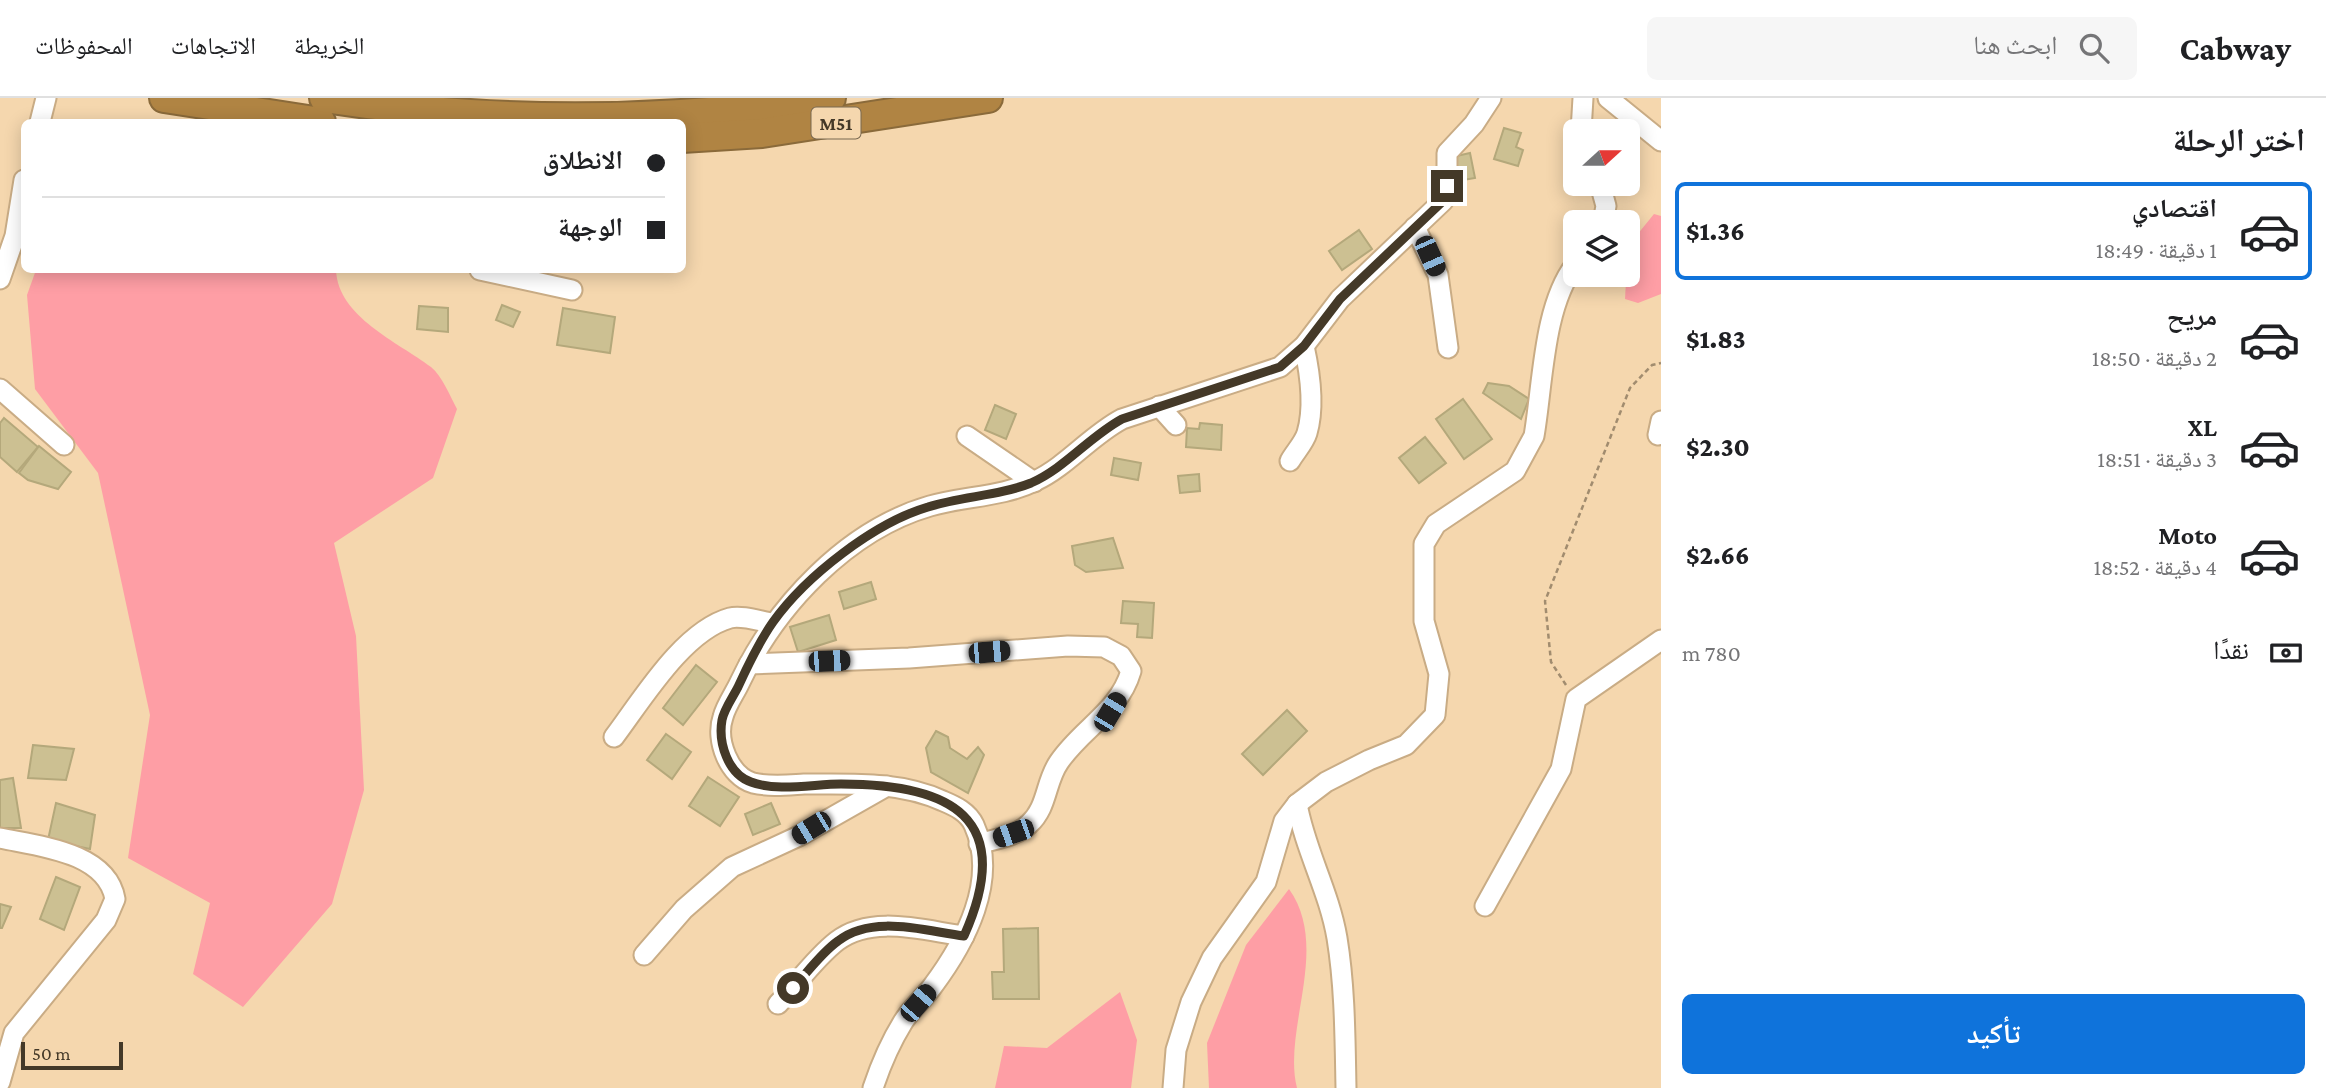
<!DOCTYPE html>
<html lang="ar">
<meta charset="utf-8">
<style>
body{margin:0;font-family:"Crimson Pro","Noto Naskh Arabic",serif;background:#f6f6f6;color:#202124;direction:rtl;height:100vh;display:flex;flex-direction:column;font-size:26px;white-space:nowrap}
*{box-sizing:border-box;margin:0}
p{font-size:23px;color:#757577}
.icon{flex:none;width:38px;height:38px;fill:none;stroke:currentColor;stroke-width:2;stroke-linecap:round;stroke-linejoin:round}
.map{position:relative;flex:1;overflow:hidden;direction:ltr}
.drawer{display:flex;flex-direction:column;background:#fff;width:665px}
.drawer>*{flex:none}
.top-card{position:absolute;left:21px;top:21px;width:665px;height:154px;border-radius:10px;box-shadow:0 4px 18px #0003;direction:rtl;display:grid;align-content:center;height:154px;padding:0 21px;background:#fff}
.needle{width:46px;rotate:69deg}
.controls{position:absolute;left:1563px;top:21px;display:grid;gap:14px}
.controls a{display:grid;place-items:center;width:77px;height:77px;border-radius:10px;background:#fff;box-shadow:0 4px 18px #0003;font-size:35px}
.scale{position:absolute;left:21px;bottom:18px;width:102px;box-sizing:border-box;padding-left:7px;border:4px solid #443928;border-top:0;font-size:19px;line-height:24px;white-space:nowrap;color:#443928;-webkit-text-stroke:5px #f5d7ae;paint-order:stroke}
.end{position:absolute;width:32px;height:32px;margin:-16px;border:9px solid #443928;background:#fff;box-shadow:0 0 0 4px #fff}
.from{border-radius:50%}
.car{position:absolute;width:21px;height:42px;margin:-21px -10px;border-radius:9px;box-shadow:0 0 5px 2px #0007;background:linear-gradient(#222 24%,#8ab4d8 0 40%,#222 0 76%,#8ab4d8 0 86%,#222 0)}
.top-card b{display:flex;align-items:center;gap:24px;height:66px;font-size:26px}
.top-card b+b{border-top:2px solid #e0e0e0}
.top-card i{width:18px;height:18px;background:#202124}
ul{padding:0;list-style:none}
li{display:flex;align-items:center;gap:21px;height:98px;margin:0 14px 10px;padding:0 7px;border:4px solid transparent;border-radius:10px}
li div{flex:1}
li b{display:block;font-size:26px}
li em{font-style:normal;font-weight:800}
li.active{border-color:#0f73db}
li>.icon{width:63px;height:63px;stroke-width:1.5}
h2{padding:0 21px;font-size:32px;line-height:84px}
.pay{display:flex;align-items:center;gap:18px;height:77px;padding:0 21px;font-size:26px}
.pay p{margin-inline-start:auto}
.cta{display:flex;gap:14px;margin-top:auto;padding:14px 21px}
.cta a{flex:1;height:80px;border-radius:10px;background:#0f73db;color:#fff;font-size:28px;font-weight:800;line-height:80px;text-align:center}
header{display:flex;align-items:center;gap:42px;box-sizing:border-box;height:98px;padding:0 35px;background:#fff;border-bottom:2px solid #e0e0e0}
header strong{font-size:33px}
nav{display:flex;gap:38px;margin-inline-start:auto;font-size:24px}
.search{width:490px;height:63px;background:#f6f6f6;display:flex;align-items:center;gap:18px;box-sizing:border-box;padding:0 24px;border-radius:10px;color:#757577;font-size:26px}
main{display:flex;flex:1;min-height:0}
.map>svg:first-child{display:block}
.green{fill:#fe9ea5}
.building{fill:#ccc092;stroke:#b4a87b;stroke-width:2}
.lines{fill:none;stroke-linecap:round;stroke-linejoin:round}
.minor-casing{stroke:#c9ac85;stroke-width:23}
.highway-casing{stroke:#8a6a3a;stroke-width:32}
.path{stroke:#a18c6f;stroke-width:2.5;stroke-dasharray:5 3.5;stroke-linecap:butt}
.minor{stroke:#fff;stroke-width:19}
.highway{stroke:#b08443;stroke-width:28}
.route{stroke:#443928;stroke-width:9}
.labels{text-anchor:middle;stroke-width:5;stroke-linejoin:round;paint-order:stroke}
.shield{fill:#f5d7ae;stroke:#796850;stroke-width:2}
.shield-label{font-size:19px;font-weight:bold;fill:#443928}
</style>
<header>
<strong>Cabway</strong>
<div class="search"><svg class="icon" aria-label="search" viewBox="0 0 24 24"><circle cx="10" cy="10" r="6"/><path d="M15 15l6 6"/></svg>ابحث هنا</div>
<nav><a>الخريطة</a><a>الاتجاهات</a><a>المحفوظات</a></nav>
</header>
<main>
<section class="drawer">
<h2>اختر الرحلة</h2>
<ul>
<li class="active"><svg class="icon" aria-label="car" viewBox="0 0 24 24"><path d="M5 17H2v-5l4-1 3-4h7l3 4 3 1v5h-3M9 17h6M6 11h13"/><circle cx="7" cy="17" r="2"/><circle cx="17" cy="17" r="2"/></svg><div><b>اقتصادي</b><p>1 دقيقة · 18:49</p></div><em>$1.36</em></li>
<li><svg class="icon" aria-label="car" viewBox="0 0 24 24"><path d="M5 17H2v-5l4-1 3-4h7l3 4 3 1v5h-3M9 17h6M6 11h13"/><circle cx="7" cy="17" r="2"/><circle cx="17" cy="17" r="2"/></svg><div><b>مريح</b><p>2 دقيقة · 18:50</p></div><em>$1.83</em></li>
<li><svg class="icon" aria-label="car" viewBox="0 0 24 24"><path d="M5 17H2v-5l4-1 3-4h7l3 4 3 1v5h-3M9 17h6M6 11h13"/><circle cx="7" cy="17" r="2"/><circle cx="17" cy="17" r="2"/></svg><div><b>XL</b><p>3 دقيقة · 18:51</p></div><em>$2.30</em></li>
<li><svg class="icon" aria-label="car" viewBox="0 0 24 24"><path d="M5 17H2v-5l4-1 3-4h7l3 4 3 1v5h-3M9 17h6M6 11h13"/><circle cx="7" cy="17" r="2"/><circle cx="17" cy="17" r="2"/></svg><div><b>Moto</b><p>4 دقيقة · 18:52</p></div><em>$2.66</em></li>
</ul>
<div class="pay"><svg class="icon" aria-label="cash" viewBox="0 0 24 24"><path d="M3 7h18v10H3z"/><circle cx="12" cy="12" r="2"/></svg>نقدًا<p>780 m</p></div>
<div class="cta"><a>تأكيد</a></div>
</section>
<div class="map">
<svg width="1661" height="990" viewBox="0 0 1661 990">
<rect width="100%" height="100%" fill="#f5d7ae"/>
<g class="green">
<path d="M1654,116L1661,118V196L1638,205L1625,201L1628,148Z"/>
<path d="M36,172H336C338,219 398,244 431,269C442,278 450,298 457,311L433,380L334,445L356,538L364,692L332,806L243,909L193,876L210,805L128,760L150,617L98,375L35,291L27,197Z"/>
<path d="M1289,791C1331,850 1282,931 1297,990H1209L1207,945L1246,847Z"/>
<path d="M1120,894L1137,942L1131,990H995L1004,948L1047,950Z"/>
</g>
<g class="building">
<path d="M1504,30L1521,35L1516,49L1523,52L1518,68L1494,61Z"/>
<path d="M1470,55L1475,80L1457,83L1452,59Z"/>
<path d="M1359,132L1372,151L1342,172L1329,153Z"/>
<path d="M502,207L520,214L513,229L496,222Z"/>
<path d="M419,208L448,210V234L417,231Z"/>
<path d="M563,210L615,219L610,255L557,247Z"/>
<path d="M1488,285L1509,288L1529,301L1521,321L1483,295Z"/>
<path d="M1463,301L1492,341L1464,361L1436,321Z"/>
<path d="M995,307L1016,316L1006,341L985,332Z"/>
<path d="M4,320L38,349L17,374L0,359V325Z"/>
<path d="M1200,325L1222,327L1221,352L1186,349L1187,330L1199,331Z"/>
<path d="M1425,339L1446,365L1419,385L1399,360Z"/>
<path d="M39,348L71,374L58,391L28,382L19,375Z"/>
<path d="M1114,360L1141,365L1138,382L1111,377Z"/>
<path d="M1199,376L1200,393L1180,395L1178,378Z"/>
<path d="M1113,440L1123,470L1086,474L1075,467L1072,448Z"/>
<path d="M871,484L876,501L844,511L839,494Z"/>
<path d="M1123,503L1154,505L1152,540L1137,539L1138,526L1121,525Z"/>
<path d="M829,517L836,542L798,554L790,529Z"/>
<path d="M696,567L717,584L683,627L663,610Z"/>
<path d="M1287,612L1307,633L1263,677L1242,656Z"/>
<path d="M936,633L948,639L950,650L967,661L978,649L984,657L968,695L931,674L926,650Z"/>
<path d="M666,636L691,654L672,681L647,662Z"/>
<path d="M33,647L74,651L66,682L28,680Z"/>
<path d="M708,679L739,699L720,728L689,708Z"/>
<path d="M13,680L21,730H0V682Z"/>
<path d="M56,705L95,717L90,751L48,742Z"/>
<path d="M771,705L780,726L753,737L745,716Z"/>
<path d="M56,779L80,789L64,832L40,821Z"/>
<path d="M0,806L11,809L2,830H0Z"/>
<path d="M1038,830L1039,901H993L992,874H1004L1003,831Z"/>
</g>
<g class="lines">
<g class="minor-casing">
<g id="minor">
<path d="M1608,0L1661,43"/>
<path d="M40,24L46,0"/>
<path d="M1581,33L1583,0"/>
<path d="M1600,86L1606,108L1603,124"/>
<path d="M1415,129L1438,177L1448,250"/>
<path d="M480,172L572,192"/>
<path d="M0,181L15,138L24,82"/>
<path d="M0,291L64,347"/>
<path d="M1159,308L1176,327"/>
<path d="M1658,337L1661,323"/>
<path d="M967,338L1034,384"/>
<path d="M1290,363C1295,354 1304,345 1307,335C1315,308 1310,275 1304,248"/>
<path d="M749,566L909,560L1068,548L1104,549L1121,558L1131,573C1119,614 1082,630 1059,664C1045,684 1048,709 1029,726C1017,738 995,741 979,746"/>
<path d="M614,639C642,602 683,533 730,520C741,517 760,523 772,525"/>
<path d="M1297,706C1305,752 1329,793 1337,840C1345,889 1345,940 1346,990"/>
<path d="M0,740C38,748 107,754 115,801L106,822L14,935L0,984"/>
<path d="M1485,808L1561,671L1576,601L1661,542"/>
<path d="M644,857L684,811L732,769L799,738L887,688"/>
<path d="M778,906C797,886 815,860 837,843C872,816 925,833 964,838"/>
<path d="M873,990C881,966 890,945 903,924C911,911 923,901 932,889C965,845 999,782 974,727C968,714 955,708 943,703C900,683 851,686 804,686C787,687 770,689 753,685C729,678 715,642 723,619C726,607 735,595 740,584C776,508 847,432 930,408C964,398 1003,399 1035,383C1067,368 1090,338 1122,321L1280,269L1304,248L1340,201L1443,103L1447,88V55L1474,26L1491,0"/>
<path d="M1173,990L1176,952L1191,904L1212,860L1266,784L1284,723L1297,706L1326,684L1369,662L1406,647L1435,617L1439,576L1424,523V446L1436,426L1515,373L1534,338C1543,286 1543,209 1575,167"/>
</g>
</g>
<g class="highway-casing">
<g id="highway">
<path d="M164,0L321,24"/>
<path d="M324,0C491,26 664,25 831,0"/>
<path d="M682,40L762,35L988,0"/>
</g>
</g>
<path class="path" d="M1566,587L1551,564L1545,503L1630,290L1652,267L1661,265"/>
<use href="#minor" class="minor"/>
<use href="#highway" class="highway"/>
</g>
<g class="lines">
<path class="route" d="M793,890C807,875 821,855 838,843C872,816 925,833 964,838C1017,719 950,686 841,686C814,686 777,694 751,684C728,676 718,645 722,622C724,611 733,599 738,589C748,567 759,544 773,524C806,478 874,425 928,409C962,398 999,398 1031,385C1065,370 1089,339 1122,321L1280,269L1304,248L1340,201L1443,103L1447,88"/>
</g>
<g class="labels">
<rect class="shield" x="811.5" y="9.5" width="49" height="31" rx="5"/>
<g class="shield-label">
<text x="836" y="32">M51</text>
</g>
</g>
</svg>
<div class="controls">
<a><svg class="needle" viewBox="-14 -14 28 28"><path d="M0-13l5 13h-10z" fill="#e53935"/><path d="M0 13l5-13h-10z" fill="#757577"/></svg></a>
<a><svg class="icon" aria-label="layers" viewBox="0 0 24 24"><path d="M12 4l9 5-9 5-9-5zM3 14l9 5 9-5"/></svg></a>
</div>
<div class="scale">50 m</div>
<i class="end from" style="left:793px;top:890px"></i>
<i class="end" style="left:1447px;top:88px"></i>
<i class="car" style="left:1430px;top:158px;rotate:156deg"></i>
<i class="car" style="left:989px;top:554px;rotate:85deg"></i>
<i class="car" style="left:829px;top:563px;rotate:88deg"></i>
<i class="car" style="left:1110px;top:614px;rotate:31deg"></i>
<i class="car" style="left:811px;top:730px;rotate:239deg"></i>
<i class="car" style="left:1013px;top:735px;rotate:251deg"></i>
<i class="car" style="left:918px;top:905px;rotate:41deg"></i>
<div class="top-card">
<b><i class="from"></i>الانطلاق</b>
<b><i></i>الوجهة</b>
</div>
</div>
</main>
